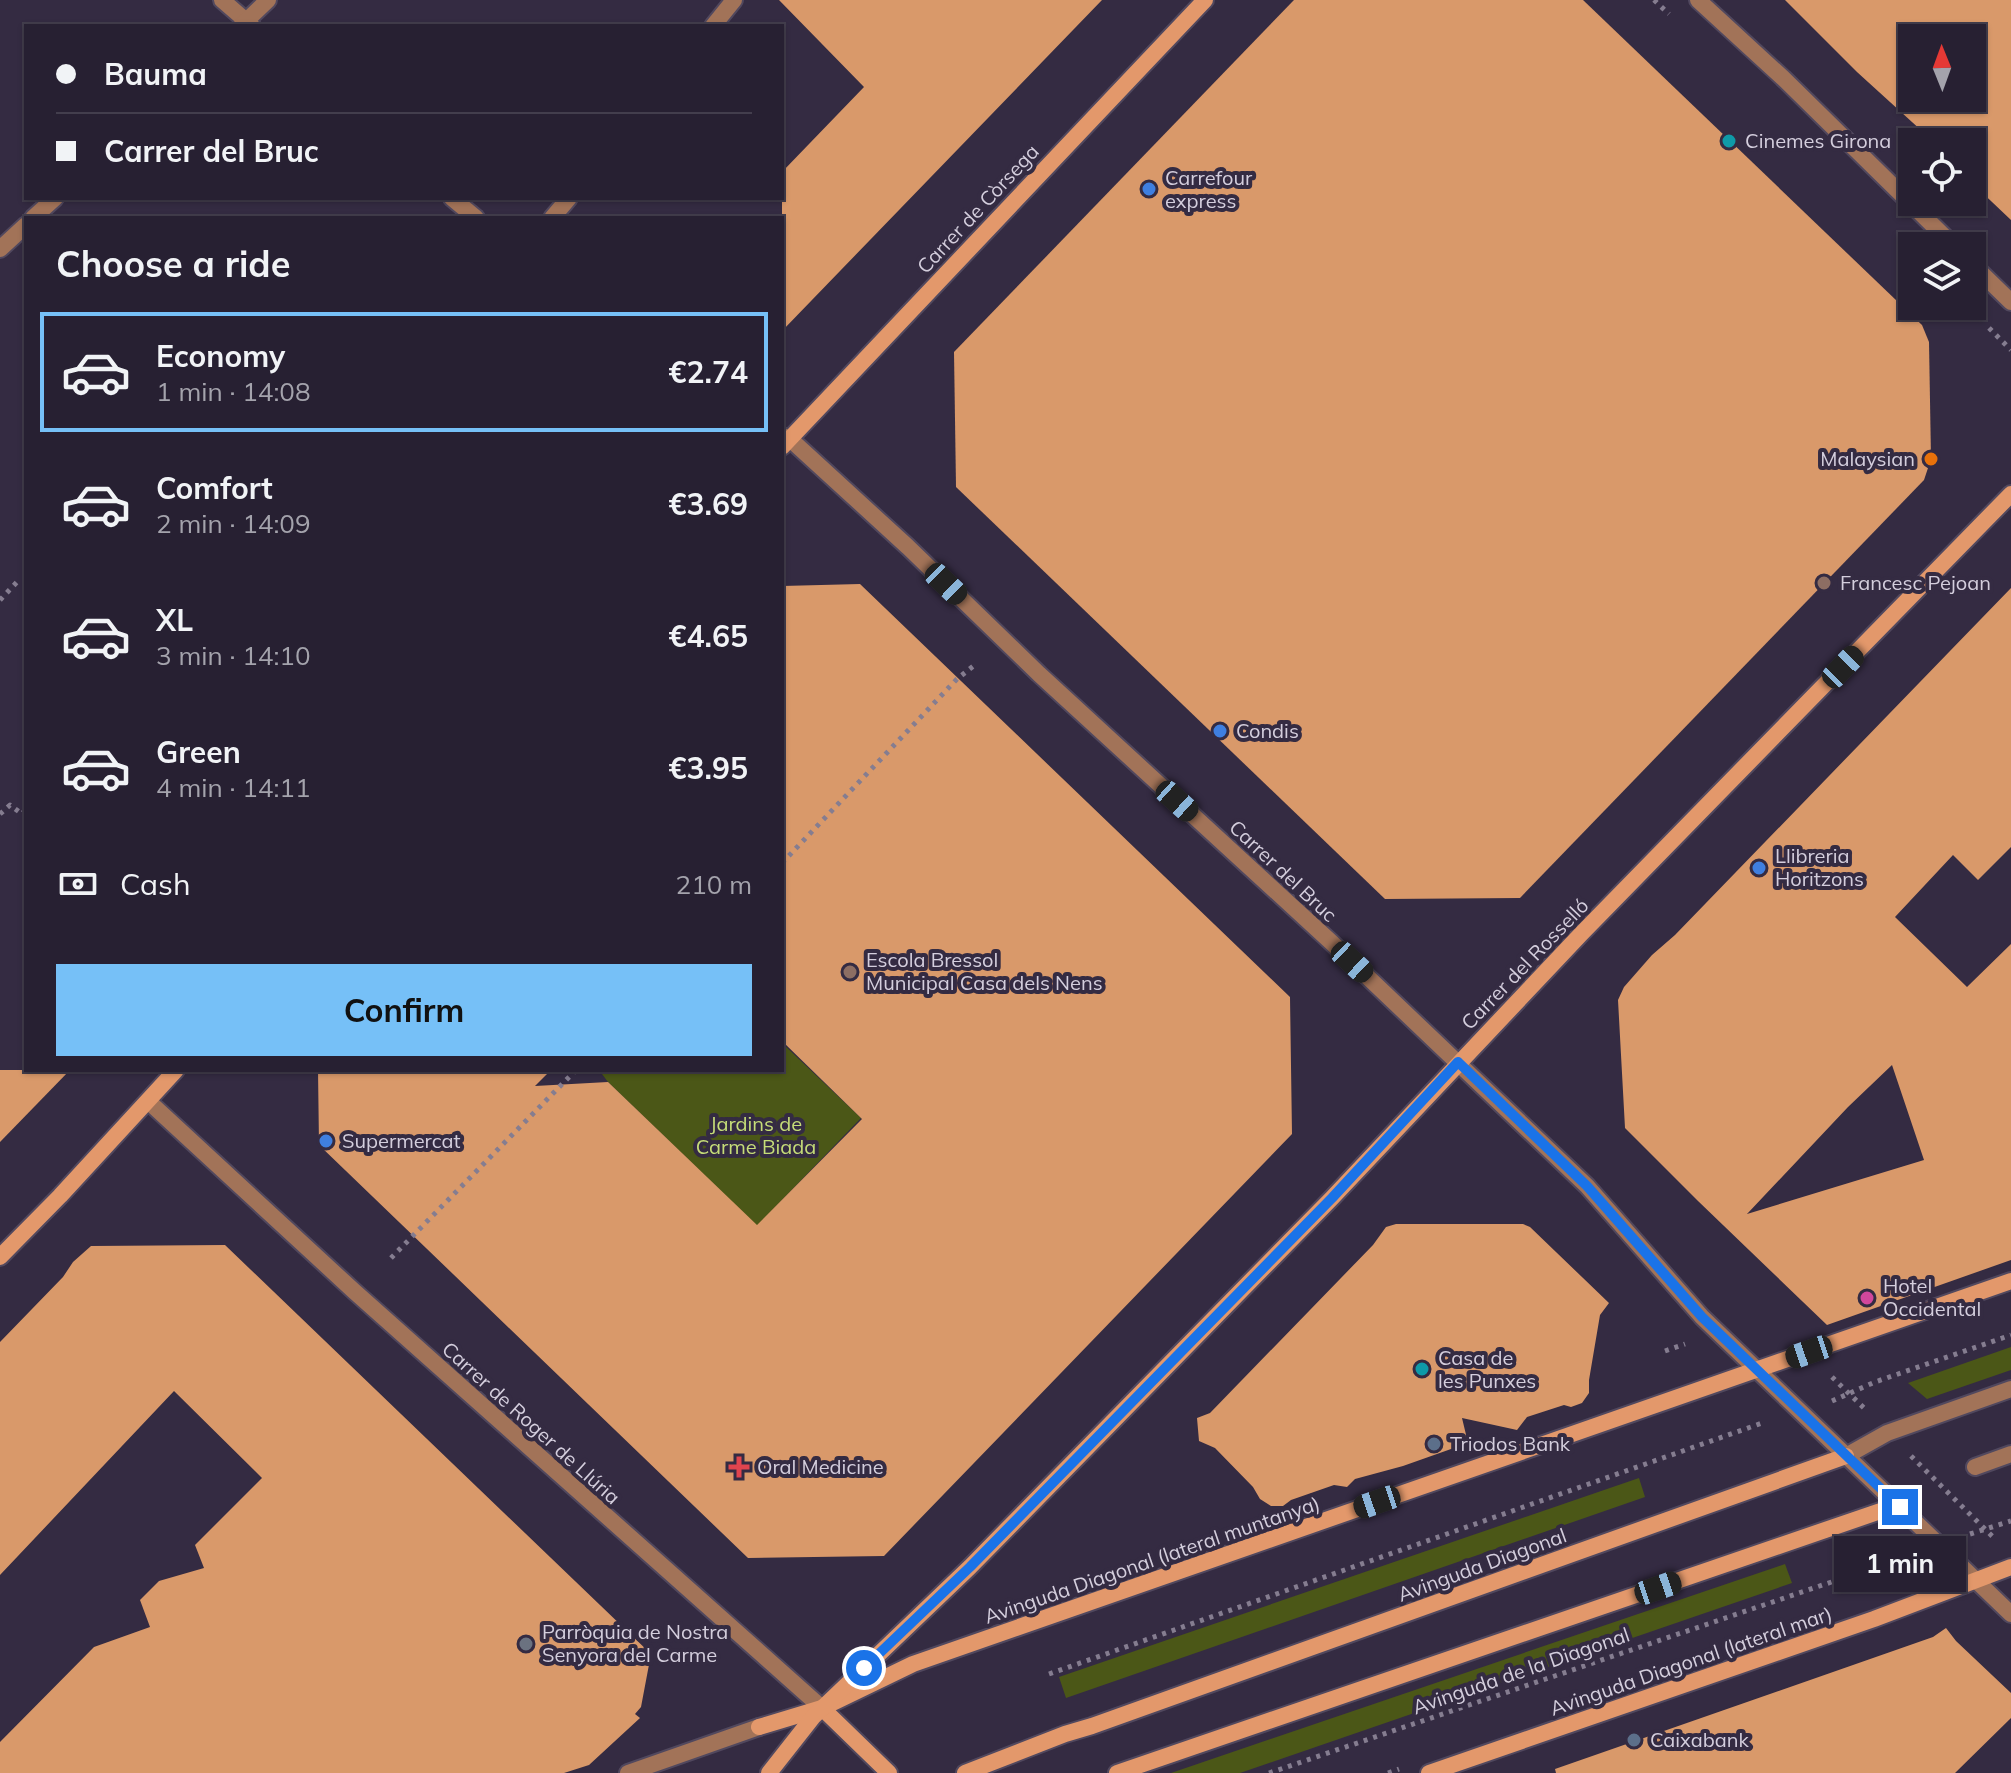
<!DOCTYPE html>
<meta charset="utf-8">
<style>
body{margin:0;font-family:Mulish,sans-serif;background:#332d3e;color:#f1f3f6;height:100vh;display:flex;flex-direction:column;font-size:30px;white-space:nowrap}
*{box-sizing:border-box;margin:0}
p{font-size:26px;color:#a4a3ac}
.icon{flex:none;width:44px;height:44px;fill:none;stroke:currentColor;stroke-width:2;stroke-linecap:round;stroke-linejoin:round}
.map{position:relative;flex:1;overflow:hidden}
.sheet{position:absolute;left:24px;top:216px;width:760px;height:856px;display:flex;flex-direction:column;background:#272032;border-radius:0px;box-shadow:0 2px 6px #0004,0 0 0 2px #433e4d}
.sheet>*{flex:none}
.guide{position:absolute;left:24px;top:24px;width:760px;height:176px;border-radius:0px;box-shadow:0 2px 6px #0004,0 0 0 2px #433e4d;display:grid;align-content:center;height:176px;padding:0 32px;background:#272032}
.needle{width:52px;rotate:359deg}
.buttons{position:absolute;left:1898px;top:24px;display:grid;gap:16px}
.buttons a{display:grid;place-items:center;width:88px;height:88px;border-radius:0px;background:#272032;box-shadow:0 2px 6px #0004,0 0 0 2px #433e4d;font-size:40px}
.end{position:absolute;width:36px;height:36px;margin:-18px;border:10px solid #1a73e8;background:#fff;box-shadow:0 0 0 4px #fff}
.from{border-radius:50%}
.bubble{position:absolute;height:56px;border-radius:0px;background:#272032;box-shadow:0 2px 6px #0004,0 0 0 2px #433e4d;font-size:26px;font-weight:700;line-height:56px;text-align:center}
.car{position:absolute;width:24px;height:48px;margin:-24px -12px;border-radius:10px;box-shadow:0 0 6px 2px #0007;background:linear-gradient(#222 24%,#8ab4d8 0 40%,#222 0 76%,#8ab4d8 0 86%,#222 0)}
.guide b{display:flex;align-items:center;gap:28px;height:76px;font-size:30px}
.guide b+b{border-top:2px solid #433e4d}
.guide i{width:20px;height:20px;background:#f1f3f6}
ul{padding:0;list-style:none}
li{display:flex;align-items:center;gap:24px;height:120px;margin:0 16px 12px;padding:0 16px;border:4px solid transparent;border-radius:0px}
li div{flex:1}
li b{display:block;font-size:30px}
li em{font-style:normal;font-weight:700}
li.on{border-color:#76c0f7}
li>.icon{width:72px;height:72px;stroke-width:1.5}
h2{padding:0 32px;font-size:36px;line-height:96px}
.pay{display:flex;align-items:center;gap:20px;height:88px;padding:0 32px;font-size:30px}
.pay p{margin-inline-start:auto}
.primary-button{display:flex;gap:16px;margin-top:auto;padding:16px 32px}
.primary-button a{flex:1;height:92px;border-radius:0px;background:#76c0f7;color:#111;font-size:32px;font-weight:700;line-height:92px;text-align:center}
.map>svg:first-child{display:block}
.green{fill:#4b5717}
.building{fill:#d9996a;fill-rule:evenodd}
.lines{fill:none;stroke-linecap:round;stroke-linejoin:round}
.street-casing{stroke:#51485e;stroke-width:20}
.secondary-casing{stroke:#51485e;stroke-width:20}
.path{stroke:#857d90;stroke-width:5;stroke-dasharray:4 6;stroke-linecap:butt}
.street{stroke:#a27358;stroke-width:16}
.secondary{stroke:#e3986b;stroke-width:16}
.route{stroke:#1a73e8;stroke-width:10}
.culture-dot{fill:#0f9aa8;stroke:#342b42;stroke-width:3}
.shop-dot{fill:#3f7fe0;stroke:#342b42;stroke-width:3}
.food-dot{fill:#e8710a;stroke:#342b42;stroke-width:3}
.education-dot{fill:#8d6e63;stroke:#342b42;stroke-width:3}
.hotel-dot{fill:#d1479c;stroke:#342b42;stroke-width:3}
.service-dot{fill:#5c6f8a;stroke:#342b42;stroke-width:3}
.health-dot{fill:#e0444e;stroke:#342b42;stroke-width:3}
.worship-dot{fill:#6b7280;stroke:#342b42;stroke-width:3}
.labels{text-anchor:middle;stroke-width:8;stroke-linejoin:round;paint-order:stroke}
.poi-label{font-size:20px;fill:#d4cedd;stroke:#342b42;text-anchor:start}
.street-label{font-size:20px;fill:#d4cedd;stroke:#342b42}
.park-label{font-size:20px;fill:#c6dd78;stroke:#342b42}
</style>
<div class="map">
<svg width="2011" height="1773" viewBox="0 0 2011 1773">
<rect width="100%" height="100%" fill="#342b42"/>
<g class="green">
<path d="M782,1043L861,1118L757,1226L608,1082L599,1070H782Z"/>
<path d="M2011,1347V1370L1927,1399L1908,1383Z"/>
<path d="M1639,1478L1645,1497L1066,1698L1059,1677Z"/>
<path d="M1785,1564L1792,1583L1240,1773H1171Z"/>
</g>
<g class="building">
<path d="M779,0H1102L782,331V172L864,87Z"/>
<path d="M1294,0H1583L1922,325L1929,342L1931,459L1924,480L1520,898L1385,899L956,487L954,352Z"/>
<path d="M1785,0H2011V220L1972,183V142H1934L1857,72ZM1912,38H1972V98H1912Z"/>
<path d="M860,584L1290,997L1292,1134L884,1556L748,1558L319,1145L318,1070H551L535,1086L608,1082L757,1225L862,1119L782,1041V586Z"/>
<path d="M2011,588V847L1978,880L1953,855L1895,917L1967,987L2011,944V1260L1827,1325L1698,1201L1625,1128L1618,1000L1624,987L1652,955L1675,935ZM1892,1065L1924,1160L1747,1214L1848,1107Z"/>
<path d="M0,1070H70L0,1142Z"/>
<path d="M1396,1224H1523L1530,1227L1609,1303L1600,1315L1589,1380V1393L1582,1403L1571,1407L1564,1405L1527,1417L1517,1430L1462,1418L1468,1443L1403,1466L1355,1479L1347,1487L1334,1485L1291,1500L1283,1506H1271L1260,1499L1253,1487L1215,1448L1199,1441L1197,1418L1210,1413L1373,1245L1386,1227Z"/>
<path d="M225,1245L651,1654L641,1707L635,1714L640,1718L589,1765L564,1773H0V1742L94,1647L150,1627L140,1600L159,1581L204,1568L195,1545L262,1478L174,1391L0,1575V1342L63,1277L73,1262L91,1246Z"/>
<path d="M1946,1628L1956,1641L2011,1693V1718L1955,1773H1556L1555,1769L1933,1637Z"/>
</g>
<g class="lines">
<g class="street-casing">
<g id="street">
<path d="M222,0L252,26"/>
<path d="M1698,0L1783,78L1954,246"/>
<path d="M241,26L268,0"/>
<path d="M713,26L734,0"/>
<path d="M452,198L476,218"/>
<path d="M33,218L55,198"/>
<path d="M552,218L569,198"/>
<path d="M0,249L26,225"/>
<path d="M1972,264L2011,302"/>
<path d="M782,436L790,439L908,547L1039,674L1331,942L1587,1186L1702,1317L2011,1614"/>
<path d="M148,1101L355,1292L822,1708"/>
<path d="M1846,1456L1887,1433L2011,1389"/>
<path d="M1975,1467L2011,1454"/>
<path d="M628,1773L759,1727"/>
</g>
</g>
<g class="secondary-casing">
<g id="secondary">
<path d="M782,447L1205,0"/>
<path d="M0,1257L60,1196L176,1070"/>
<path d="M822,1708L889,1773"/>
<path d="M759,1727L822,1708L913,1664L2011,1281"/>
<path d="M769,1773L813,1717L970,1567L1332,1198L1581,934L2011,494"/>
<path d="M965,1773L1065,1734L1092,1726L1846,1456"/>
<path d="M1117,1773L1898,1505"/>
<path d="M1429,1773L1874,1619L2011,1567"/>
</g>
</g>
<g class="path">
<path d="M1654,0L1669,14"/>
<path d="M1989,328L2011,350"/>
<path d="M0,600L18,581"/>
<path d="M0,814L10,805L22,814L26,809"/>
<path d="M782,863L957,679L976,664"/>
<path d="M391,1258L576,1070"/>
<path d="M1665,1351L1685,1344"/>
<path d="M1832,1377L1865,1409"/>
<path d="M1832,1401L1875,1382L2011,1335"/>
<path d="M1911,1456L1995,1539"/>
<path d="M1970,1534L2011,1521"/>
<path d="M1049,1674L1765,1422"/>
<path d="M1269,1773L1908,1556"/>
<path d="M1388,1773L1399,1769"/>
</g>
<use href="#street" class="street"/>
<use href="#secondary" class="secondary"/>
</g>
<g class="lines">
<path class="route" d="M864,1668L970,1567L1332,1198L1458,1062L1587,1186L1702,1317L1900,1507"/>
</g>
<g class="culture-dot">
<circle cx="1729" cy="141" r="8"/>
<circle cx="1422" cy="1369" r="8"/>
</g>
<g class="shop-dot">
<circle cx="1149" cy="189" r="8"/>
<circle cx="1220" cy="731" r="8"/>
<circle cx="1759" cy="868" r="8"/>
<circle cx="326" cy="1141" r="8"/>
</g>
<circle class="food-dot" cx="1931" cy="459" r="8"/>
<g class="education-dot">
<circle cx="1824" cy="583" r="8"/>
<circle cx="850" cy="972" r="8"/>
</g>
<circle class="hotel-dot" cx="1867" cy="1298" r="8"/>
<g class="service-dot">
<circle cx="1434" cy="1444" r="8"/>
<circle cx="1634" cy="1740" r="8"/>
</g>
<path class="health-dot" d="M735 1455h8v8h8v8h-8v8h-8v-8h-8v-8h8z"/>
<circle class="worship-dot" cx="526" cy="1644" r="8"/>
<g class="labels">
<g class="poi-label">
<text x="1745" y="148">Cinemes Girona</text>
<text x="1165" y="185">Carrefour<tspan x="1165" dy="23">express</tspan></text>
<text x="1915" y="466" text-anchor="end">Malaysian</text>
<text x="1840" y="590">Francesc Pejoan</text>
<text x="1236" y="738">Condis</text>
<text x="1775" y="863">Llibreria<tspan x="1775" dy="23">Horitzons</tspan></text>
<text x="866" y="967">Escola Bressol<tspan x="866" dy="23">Municipal Casa dels Nens</tspan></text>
<text x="342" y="1148">Supermercat</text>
<text x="1883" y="1293">Hotel<tspan x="1883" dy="23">Occidental</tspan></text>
<text x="1438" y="1365">Casa de<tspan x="1438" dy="23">les Punxes</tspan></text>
<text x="1450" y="1451">Triodos Bank</text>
<text x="757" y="1474">Oral Medicine</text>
<text x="542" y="1639">Parròquia de Nostra<tspan x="542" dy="23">Senyora del Carme</tspan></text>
<text x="1650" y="1747">Caixabank</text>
</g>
<g class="street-label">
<text transform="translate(978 209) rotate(-47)" y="7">Carrer de Còrsega</text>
<text transform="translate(1283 871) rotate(43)" y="7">Carrer del Bruc</text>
<text transform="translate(1525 964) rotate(-46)" y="7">Carrer del Rosselló</text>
<text transform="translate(531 1423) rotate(42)" y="7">Carrer de Roger de Llúria</text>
<text transform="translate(1152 1560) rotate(-19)" y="7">Avinguda Diagonal (lateral muntanya)</text>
<text transform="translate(1482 1565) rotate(-20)" y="7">Avinguda Diagonal</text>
<text transform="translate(1691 1661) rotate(-19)" y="7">Avinguda Diagonal (lateral mar)</text>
<text transform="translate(1521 1671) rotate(-19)" y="7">Avinguda de la Diagonal</text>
</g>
<g class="park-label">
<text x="756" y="1131">Jardins de<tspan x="756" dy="23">Carme Biada</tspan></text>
</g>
</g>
</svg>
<div class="buttons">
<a><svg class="needle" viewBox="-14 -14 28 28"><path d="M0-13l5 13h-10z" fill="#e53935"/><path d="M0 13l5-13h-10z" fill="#a4a3ac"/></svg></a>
<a><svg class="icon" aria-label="locate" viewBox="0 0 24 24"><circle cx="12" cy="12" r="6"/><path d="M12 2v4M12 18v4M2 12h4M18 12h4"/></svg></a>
<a><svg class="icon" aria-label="layers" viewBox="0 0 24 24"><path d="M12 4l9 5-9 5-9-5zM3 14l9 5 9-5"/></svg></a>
</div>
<i class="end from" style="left:864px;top:1668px"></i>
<i class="end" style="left:1900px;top:1507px"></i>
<div class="bubble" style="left:1834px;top:1536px;width:132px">1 min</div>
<i class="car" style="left:946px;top:584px;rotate:134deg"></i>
<i class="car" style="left:1843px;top:667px;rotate:44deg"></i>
<i class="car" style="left:1177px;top:801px;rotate:132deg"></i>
<i class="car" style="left:1352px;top:962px;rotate:133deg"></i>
<i class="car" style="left:1809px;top:1352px;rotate:251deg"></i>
<i class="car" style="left:1377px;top:1502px;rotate:251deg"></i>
<i class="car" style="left:1658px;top:1588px;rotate:71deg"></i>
<div class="guide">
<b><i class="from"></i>Bauma</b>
<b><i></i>Carrer del Bruc</b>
</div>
<section class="sheet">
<h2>Choose a ride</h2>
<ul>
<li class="on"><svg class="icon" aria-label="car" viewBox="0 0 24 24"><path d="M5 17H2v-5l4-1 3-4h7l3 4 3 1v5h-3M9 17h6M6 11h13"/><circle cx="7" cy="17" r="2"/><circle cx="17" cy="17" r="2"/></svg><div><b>Economy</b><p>1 min · 14:08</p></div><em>€2.74</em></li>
<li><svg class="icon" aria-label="car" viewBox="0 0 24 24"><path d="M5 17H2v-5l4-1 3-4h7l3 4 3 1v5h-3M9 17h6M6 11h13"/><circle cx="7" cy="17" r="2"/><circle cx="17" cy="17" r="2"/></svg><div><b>Comfort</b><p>2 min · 14:09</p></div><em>€3.69</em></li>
<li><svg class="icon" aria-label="car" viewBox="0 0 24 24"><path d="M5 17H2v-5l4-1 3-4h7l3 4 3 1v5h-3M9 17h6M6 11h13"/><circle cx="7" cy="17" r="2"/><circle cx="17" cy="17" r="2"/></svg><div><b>XL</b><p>3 min · 14:10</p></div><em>€4.65</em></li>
<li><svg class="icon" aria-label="car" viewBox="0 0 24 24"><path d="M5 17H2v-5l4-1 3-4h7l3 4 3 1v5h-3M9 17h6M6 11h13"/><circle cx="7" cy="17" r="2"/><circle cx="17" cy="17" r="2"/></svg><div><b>Green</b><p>4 min · 14:11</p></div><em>€3.95</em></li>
</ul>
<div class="pay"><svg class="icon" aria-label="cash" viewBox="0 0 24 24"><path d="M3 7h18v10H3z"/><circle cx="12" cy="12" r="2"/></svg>Cash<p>210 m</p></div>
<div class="primary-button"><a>Confirm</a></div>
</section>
</div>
